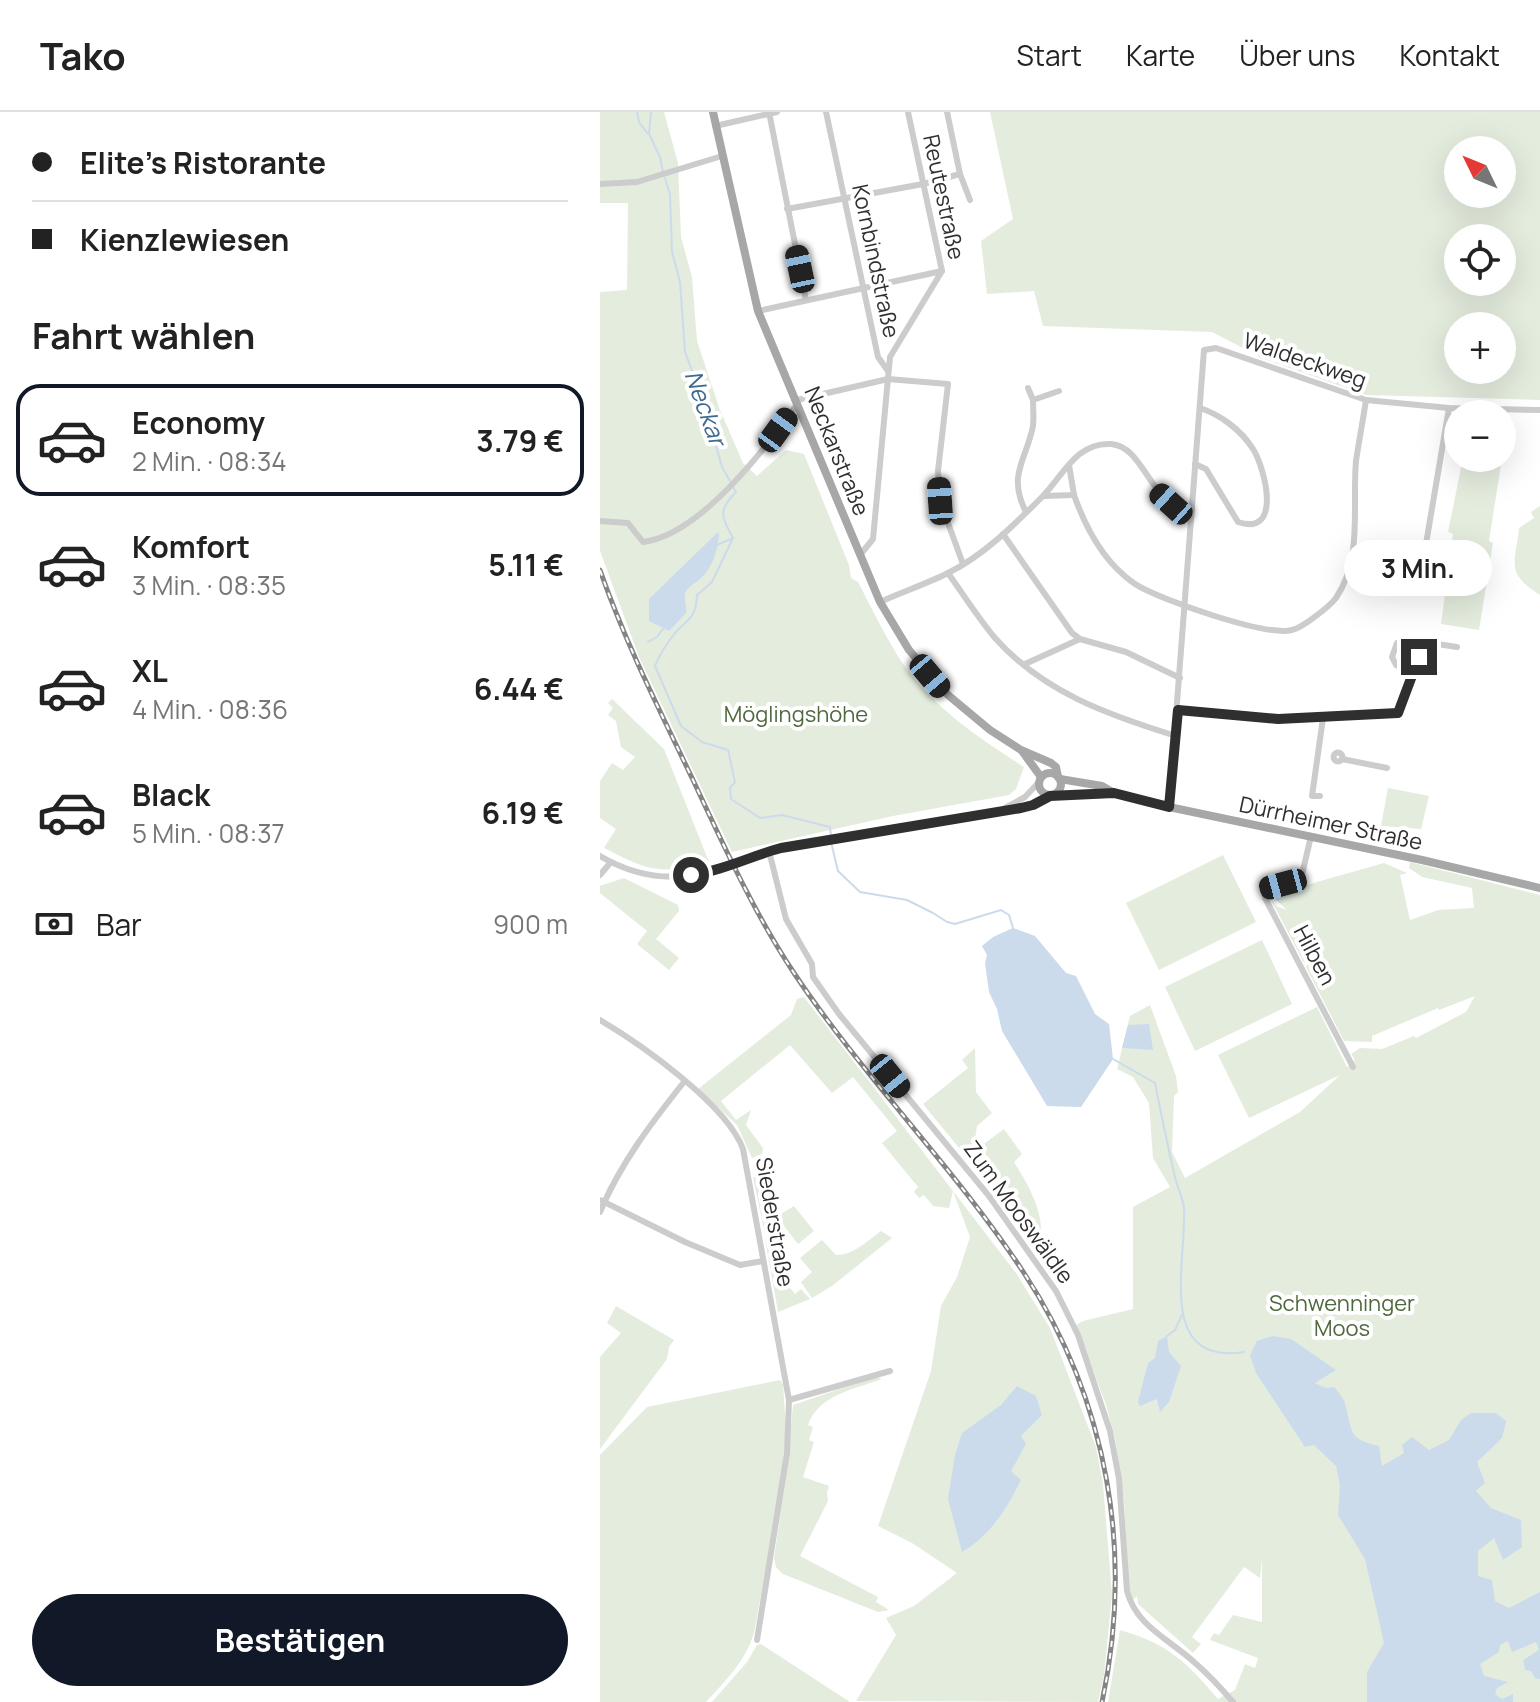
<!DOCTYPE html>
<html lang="de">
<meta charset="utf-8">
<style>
body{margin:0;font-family:Manrope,sans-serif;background:#f2f2f2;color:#222;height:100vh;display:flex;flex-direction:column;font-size:30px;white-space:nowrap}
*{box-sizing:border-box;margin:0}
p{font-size:26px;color:#767676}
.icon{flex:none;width:44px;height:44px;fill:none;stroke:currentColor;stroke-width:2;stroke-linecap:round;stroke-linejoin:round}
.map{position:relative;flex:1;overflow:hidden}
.drawer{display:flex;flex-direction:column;background:#fff;width:600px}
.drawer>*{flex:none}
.guide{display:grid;align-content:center;height:176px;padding:0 32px;background:#fff}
.needle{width:52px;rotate:313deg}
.fabs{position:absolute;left:844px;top:24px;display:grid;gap:16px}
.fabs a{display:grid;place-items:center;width:72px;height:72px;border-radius:50%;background:#fff;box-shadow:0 8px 32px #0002;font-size:40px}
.end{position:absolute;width:36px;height:36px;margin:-18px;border:10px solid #2f2f2f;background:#fff;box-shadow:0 0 0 4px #fff}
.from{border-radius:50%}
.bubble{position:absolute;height:56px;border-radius:28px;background:#fff;box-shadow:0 8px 32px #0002;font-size:26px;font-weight:700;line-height:56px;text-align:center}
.car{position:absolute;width:24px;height:48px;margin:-24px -12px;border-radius:10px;box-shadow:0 0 6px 2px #0007;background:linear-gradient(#222 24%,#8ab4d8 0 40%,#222 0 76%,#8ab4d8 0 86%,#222 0)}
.guide b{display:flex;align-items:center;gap:28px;height:76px;font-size:30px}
.guide b+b{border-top:2px solid #e0e0e0}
.guide i{width:20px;height:20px;background:#222}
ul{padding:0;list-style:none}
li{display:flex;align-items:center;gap:24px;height:112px;margin:0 16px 12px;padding:0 16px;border:4px solid transparent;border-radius:24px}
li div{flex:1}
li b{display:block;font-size:30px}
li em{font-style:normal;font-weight:700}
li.on{border-color:#111827}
li>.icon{width:72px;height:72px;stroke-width:1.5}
h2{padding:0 32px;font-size:36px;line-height:96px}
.pay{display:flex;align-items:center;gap:20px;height:88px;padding:0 32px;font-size:30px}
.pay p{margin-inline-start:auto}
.cta{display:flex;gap:16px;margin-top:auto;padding:16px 32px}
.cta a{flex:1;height:92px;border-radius:48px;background:#111827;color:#fff;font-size:32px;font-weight:700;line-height:92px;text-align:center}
header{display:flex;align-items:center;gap:48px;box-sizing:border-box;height:112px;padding:0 40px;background:#fff;border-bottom:2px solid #e0e0e0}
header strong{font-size:38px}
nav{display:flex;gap:44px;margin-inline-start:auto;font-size:28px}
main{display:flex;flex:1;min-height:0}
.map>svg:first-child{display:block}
.green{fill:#e4ecde;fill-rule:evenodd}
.water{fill:#cbdbeb}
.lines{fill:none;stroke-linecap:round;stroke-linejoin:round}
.stream{stroke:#cbdbeb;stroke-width:2}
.minor{stroke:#ccc;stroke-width:6}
.major{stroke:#a7a7a7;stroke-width:8}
.rail-casing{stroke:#848484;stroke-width:5}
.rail{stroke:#fff;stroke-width:2;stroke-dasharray:6;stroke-linecap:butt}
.minor-bridge{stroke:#ccc;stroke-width:6}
.route{stroke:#2f2f2f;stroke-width:10}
.labels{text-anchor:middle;stroke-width:8;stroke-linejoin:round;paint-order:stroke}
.street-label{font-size:22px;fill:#2f2f2f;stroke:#fff}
.park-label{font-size:22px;fill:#4f693e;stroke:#fff}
.water-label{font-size:24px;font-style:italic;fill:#40698f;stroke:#fff}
</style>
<header>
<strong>Tako</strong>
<nav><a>Start</a><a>Karte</a><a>Über uns</a><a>Kontakt</a></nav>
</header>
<main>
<section class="drawer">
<div class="guide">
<b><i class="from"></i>Elite's Ristorante</b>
<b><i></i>Kienzlewiesen</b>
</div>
<h2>Fahrt wählen</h2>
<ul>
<li class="on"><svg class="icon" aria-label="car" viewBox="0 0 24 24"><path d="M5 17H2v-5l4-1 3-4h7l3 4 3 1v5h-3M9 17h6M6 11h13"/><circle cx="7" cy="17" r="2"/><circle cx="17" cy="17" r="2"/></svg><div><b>Economy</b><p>2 Min. · 08:34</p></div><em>3.79 €</em></li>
<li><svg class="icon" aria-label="car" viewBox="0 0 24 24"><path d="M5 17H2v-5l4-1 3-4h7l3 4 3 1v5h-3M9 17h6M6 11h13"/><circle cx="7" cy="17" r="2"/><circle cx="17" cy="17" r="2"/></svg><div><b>Komfort</b><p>3 Min. · 08:35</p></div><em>5.11 €</em></li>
<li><svg class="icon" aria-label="car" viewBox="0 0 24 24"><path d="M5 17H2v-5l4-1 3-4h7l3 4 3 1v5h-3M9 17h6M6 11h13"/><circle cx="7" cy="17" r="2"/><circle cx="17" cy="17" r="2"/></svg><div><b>XL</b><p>4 Min. · 08:36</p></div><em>6.44 €</em></li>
<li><svg class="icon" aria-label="car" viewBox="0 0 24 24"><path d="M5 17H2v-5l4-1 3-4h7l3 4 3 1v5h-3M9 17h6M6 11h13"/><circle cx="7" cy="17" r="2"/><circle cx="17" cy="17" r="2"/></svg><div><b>Black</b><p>5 Min. · 08:37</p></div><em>6.19 €</em></li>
</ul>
<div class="pay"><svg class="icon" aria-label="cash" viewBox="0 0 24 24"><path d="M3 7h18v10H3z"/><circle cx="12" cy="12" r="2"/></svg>Bar<p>900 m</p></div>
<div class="cta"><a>Bestätigen</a></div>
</section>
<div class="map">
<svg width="940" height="1590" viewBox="0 0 940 1590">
<rect width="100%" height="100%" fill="#fff"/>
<g class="green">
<path d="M0,0H64L78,51L81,125L92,165L97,229L120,298L143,351L157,364L186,338L204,342L249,453L251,466L258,470C270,493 282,518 296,541C326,591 376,624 424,655L416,677L409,683L293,704L132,740L39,545L0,439V180L27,178L28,91H0Z"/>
<path d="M390,0H940V288L766,283L664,247L612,220L443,214L434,179L387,182L381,129L413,107ZM858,38H902V82H858ZM858,126H902V170H858ZM902,214V258H858V214Z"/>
<path d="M863,346H902L889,429L893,431L879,518L841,512L853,422L848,420Z"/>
<path d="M940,394V483C904,461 916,449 919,416L934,406L931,400Z"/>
<path d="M12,587L64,637L109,750C59,763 49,759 4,736L16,717L0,706V669L12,651L23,658L35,645L21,635L16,609L8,603L13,596L8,591Z"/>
<path d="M788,676L829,684L821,717L781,714Z"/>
<path d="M623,743L656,810L559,858L526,791Z"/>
<path d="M810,750L940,783V1590H508L520,1518C569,1532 586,1550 618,1587L635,1578L645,1552L655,1556L658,1546L610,1528L614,1521L619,1523L633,1503L662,1510V1447L660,1466L644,1455L592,1525L601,1532L593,1541L538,1492L537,1484L533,1488L529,1480L524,1389L515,1326L506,1293L476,1213L483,1209L533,1197V1095L570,1075L553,1046L549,991L533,965L517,957L530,904L550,893L576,964L578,980L574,984L572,1040L585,1066L700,1000L740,963L649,1006L618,943L717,895L747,955L755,948L751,942L760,936L782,937L814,924L816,926L866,900L875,884L839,898L838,896L772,924V930L744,929L706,855L710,848L704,851L669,784L676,794L687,798L671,783L784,751L807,761L800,763L810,808L838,798L874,796L872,776L822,765L809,756Z"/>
<path d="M24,766L78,793L79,799L56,827L79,846L69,858L37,832L47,819L0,781V774Z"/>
<path d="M662,828L692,892L595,939L565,875Z"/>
<path d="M204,885L416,1161L450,1216L496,1335L503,1372L512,1483L504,1563L498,1590L256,1589L296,1523L286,1506L314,1494L357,1461L312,1431L278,1414L331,1259L341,1194L357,1165L370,1125L353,1079L349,1096L333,1094L324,1083L319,1086L314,1080L318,1075L282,1031L297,1019L253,965L232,981L190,933L121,989L136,1008L151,998L146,1013L163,1036L162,1042L152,1046L137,1013L98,977L191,903L197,887Z"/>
<path d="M375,936L376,980L392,1001L377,1014L375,1028L381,1034L404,1017L422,1042L414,1050C426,1069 442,1096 441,1119L433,1126L323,992L368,956L362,948Z"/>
<path d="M153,1065H160L169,1109L194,1094L214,1119L198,1132L184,1114L174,1122L189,1141L182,1147L171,1123L164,1118Z"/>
<path d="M281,1119L292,1126L232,1174L212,1186L201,1170L212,1160L200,1146L222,1128L236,1143C254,1143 267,1129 281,1119Z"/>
<path d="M165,1126L174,1147L182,1156L177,1160L195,1182L201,1177L210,1187L178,1200Z"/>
<path d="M16,1194L74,1228L69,1235L67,1247L0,1337V1245L21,1221L7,1211Z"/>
<path d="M275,1265L282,1267C255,1277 218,1283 208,1313L213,1315L209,1328L214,1330L203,1365L229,1374L227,1381L228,1389L200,1444L278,1485L276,1490L289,1498L278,1500L183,1462L176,1455L174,1446L188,1350L193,1293Z"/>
<path d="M180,1268L183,1272L186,1319L180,1380L154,1521C145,1550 126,1568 106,1590H0V1343L47,1295Z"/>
<path d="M161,1532L250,1590H112L147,1550L157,1533Z"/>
</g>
<g class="water">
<path d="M117,421H119C118,439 112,457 99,468C94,472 87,475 85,482C84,487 87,495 86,501L69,519L49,509V487Z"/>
<path d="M413,816L435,824L466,861L476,864L495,902L509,912L513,947L481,995L447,994L402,919L397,897L389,880L385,851L387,843L382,834L393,825Z"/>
<path d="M549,912L553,938L522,936L528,913Z"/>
<path d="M567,1224L569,1240L581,1254L569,1290L560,1300L557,1287L540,1294L538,1290L548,1251L555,1246L558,1229Z"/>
<path d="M673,1224L691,1227L736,1258L715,1271L726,1276L734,1275C738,1280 744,1286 745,1292C753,1318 746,1327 779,1334L782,1354L804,1341L802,1333L812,1325L829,1338L849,1328L861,1308L871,1301H896L906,1309L902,1326L877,1350L885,1371L876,1379L891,1396L921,1408L922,1435L903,1448L894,1426L878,1439V1464L892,1468L895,1489L909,1496L940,1480V1567L935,1566L931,1559L925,1558L923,1548L939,1538L936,1530L912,1540L908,1529L900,1533L899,1540L880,1552L884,1564L908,1570L897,1576L895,1582L902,1587L913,1582V1590H767V1560L784,1531L765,1447L738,1403L740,1374L736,1354L714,1333L705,1335L656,1261L650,1243L657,1229Z"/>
<path d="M417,1274L436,1284L442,1303L421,1324L426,1332L411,1359L421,1368C407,1396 391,1423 362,1440L348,1387L355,1343L362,1321L401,1293Z"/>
</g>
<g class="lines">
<g class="stream">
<path d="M37,0L39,10L48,22"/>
<path d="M51,0L49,22L60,45L63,60"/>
<path d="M65,66L70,82L72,140L80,170L85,240L102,285L122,355L130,369"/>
<path d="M133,426L112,470L97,483C96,506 89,506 75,521C67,531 60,542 55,554L81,614L102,630L128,638L135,670L130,676L131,687L160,706L182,703L230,715L231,724"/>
<path d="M117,433L133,426C122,405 117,399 136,380L133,375"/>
<path d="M48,530L57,525L65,514"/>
<path d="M231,730L238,759L260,780L307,788L333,801L347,810L355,812L401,798L409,803L413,816"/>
<path d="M513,947L555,971C561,1001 567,1031 574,1061C576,1073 583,1085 584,1096C587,1149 555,1254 644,1240"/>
<path d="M567,1224L575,1218L582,1203"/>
</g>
<g class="minor">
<path d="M169,0L206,188"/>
<path d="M226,0L278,245L288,259"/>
<path d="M347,0L360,62L370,88"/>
<path d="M115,14L177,0"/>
<path d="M0,72L37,70L122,44"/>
<path d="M187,97L323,72L360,62"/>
<path d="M158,199L342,159"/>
<path d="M428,276L433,288"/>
<path d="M197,288L288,267L348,272L338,359L340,389L363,452"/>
<path d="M595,352L606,357L638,410C683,425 665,356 653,337C641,318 621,303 600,296"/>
<path d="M474,383C486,417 504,451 535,472C558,487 666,525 692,518C702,516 729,495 736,486C763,446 752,394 756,349C759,329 763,308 766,288"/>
<path d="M444,384L474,383L469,353"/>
<path d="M426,400C407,363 426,349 433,314C434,306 433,296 433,288L459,279"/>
<path d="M0,409L28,411L43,430C100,423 166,336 198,291"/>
<path d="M403,422L472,521L480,527L526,540L580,566"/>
<path d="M260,443L273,427L290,245L342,159L308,0"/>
<path d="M348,461C363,482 378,506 395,526C443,580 508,603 576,624"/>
<path d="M818,479L849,296"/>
<path d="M280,490C302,480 326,472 348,461C383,444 414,413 442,385C463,364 476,330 511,332C546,335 548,394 592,398"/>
<path d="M425,552L480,527"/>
<path d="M813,561L796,553L792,545L797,531L808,526L824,530"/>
<path d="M578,598L678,607L723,606L712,684H720"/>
<path d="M723,606L798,601L824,530L857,535"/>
<circle cx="738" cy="645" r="4.5"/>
<path d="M742,647L787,656"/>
<path d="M569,695L604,238L616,236L766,288L849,296L940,298"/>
<path d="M405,696L425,685L439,670"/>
<path d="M711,724L701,767L665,777V786L753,955"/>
<path d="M169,739L186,807L212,852L213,865L239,902L389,1084L456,1179L478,1223L510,1319L519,1367L527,1479C536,1514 569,1527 594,1550C608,1562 621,1576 633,1590"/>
<path d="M0,744C41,768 84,771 128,753"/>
<path d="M141,748L181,736L278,718L421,696L433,693L450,684"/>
<path d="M0,763L11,750"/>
<path d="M0,908C41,932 127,993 143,1037L189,1288L187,1341L157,1528"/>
<path d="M0,1088L85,1130L140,1153L163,1149"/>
<path d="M0,1100C20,1052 52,1010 84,970"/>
<path d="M189,1288L290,1259"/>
</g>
<g class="major">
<path d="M113,0L158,199L280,490L309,538L348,583L390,618L421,638L451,651L456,655L458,665"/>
<path d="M422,639L441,665"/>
<circle cx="450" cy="672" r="11"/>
<path d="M460,667L502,674L514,681L569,695L822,748L940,776"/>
<path d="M455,683L513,681"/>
</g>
<g class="rail-casing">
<path id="rail" d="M0,458C25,530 60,599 93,668C124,734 154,801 194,861C264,966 355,1056 424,1161C508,1289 534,1441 502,1590"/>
</g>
<use href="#rail" class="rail"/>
<path class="minor-bridge" d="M128,753L141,748"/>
</g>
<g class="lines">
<path class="route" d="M91,763C122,759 151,744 181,736L421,696L433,693L450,684L514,681L569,695L578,598L678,607L798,601L819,545"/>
</g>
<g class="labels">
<g class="street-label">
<text transform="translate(344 85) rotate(78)" y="8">Reutestraße</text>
<text transform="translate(276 149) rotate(78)" y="8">Kornbindstraße</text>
<text transform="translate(705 248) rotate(19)" y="8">Waldeckweg</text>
<text transform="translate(237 339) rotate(68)" y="8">Neckarstraße</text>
<text transform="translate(731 711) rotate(12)" y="8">Dürrheimer Straße</text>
<text transform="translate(715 843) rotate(62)" y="8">Hilben</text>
<text transform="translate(419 1100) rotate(54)" y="8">Zum Mooswäldle</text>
<text transform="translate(175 1110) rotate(80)" y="8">Siederstraße</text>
</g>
<g class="park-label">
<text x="196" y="610">Möglingshöhe</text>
<text x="742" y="1199">Schwenninger<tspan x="742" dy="25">Moos</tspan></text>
</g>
<g class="water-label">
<text transform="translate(105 296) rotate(70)" y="8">Neckar</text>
</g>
</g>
</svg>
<div class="fabs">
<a><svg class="needle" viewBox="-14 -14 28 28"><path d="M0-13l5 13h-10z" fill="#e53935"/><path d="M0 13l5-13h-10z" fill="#767676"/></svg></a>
<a><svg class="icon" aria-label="locate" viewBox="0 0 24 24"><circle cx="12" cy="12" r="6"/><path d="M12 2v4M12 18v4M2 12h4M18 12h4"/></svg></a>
<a>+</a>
<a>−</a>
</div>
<i class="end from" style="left:91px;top:763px"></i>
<i class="end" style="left:819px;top:545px"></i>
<div class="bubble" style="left:744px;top:428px;width:148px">3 Min.</div>
<i class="car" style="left:200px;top:157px;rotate:348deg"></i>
<i class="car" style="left:178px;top:318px;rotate:36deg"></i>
<i class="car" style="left:340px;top:389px;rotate:356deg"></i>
<i class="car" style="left:571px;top:392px;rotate:312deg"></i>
<i class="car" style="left:330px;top:564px;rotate:140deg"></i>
<i class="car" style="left:683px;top:772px;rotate:255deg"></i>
<i class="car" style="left:290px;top:964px;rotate:141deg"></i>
</div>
</main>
